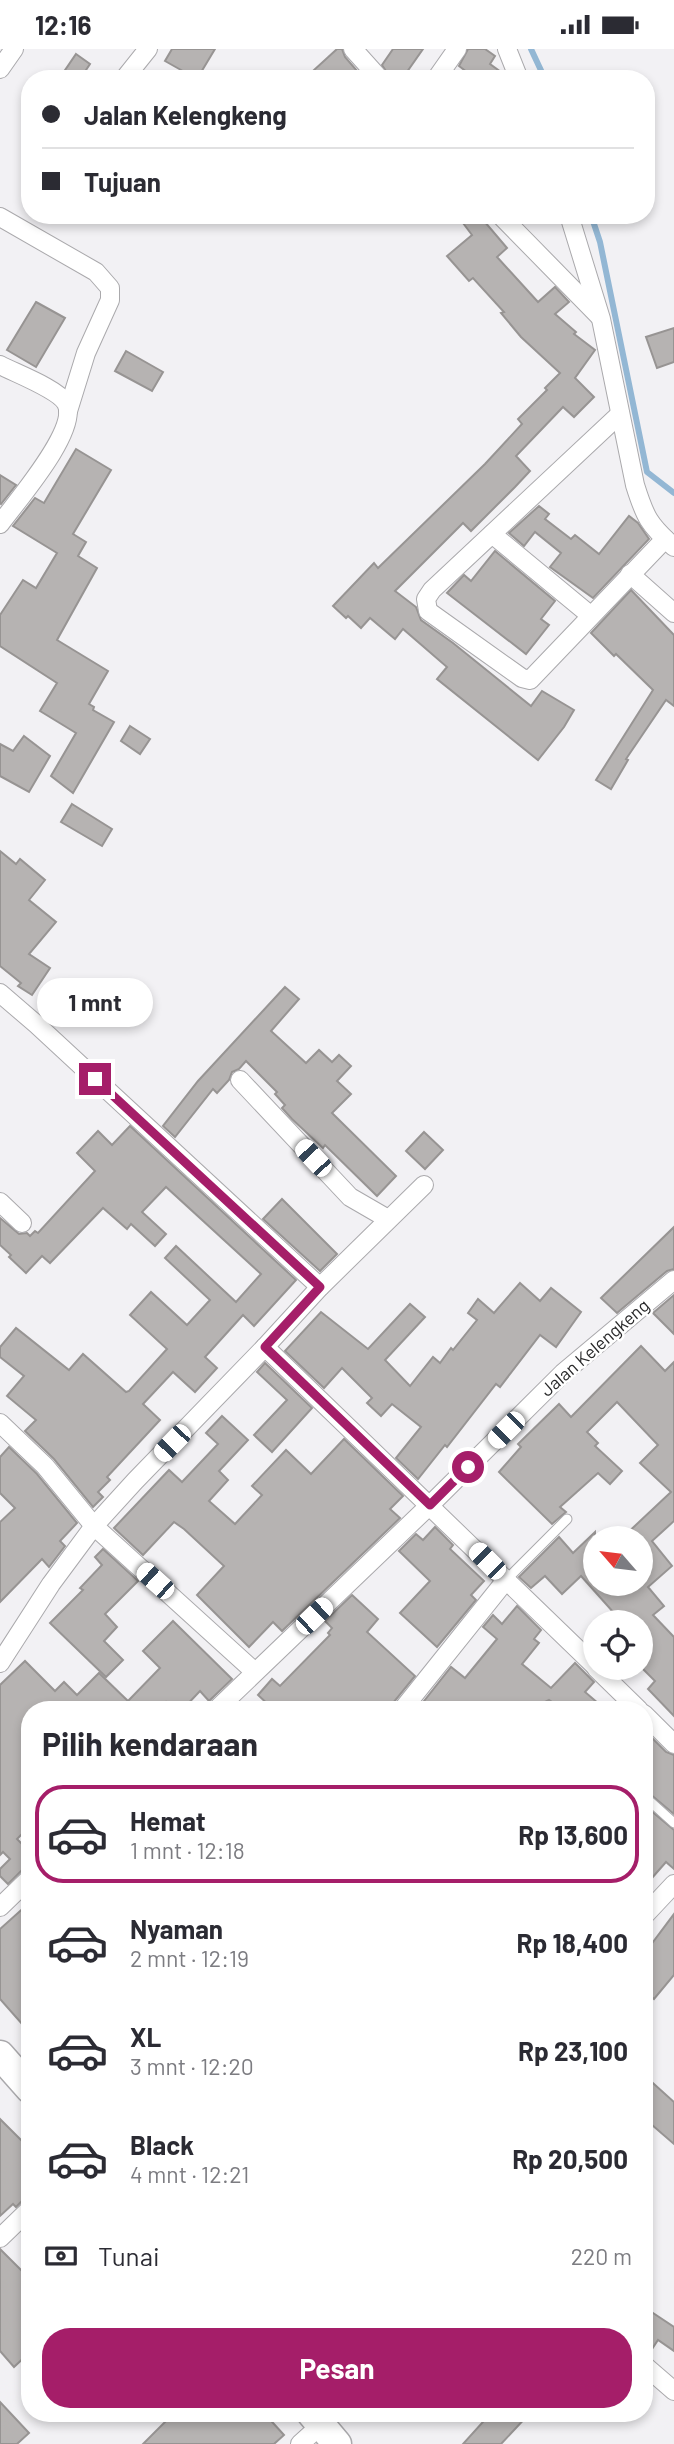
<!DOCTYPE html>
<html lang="id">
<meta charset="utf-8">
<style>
body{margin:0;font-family:Barlow,sans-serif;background:#f2f2f3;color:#2b2b33;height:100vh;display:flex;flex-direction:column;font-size:26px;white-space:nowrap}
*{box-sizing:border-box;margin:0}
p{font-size:23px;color:#7c7c81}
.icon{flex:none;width:38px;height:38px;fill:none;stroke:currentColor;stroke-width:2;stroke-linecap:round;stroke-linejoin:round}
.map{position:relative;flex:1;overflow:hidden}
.panel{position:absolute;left:21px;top:1652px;width:632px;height:721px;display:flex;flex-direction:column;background:#fff;border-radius:28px;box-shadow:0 4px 10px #0003}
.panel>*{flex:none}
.hud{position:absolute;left:21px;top:21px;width:634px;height:154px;border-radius:28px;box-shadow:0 4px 10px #0003;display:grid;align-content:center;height:154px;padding:0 21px;background:#fff}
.needle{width:46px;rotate:298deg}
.tools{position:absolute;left:583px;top:1477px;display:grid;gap:14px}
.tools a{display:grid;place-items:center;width:70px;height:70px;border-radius:50%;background:#fff;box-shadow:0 4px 10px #0003;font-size:35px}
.end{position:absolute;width:32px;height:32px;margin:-16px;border:9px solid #a51e69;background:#fff;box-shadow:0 0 0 4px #fff}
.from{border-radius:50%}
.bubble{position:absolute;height:49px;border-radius:24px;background:#fff;box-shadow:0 4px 10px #0003;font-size:23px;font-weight:700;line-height:49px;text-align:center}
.car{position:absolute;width:21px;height:42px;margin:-21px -10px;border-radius:9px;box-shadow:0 0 5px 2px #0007;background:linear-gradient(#fff 24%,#345 0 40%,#fff 0 76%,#345 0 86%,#fff 0)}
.hud b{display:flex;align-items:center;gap:24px;height:66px;font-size:26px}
.hud b+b{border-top:2px solid #e1e1e2}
.hud i{width:18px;height:18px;background:#2b2b33}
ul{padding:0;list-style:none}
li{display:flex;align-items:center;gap:21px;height:98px;margin:0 14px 10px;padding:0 7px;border:4px solid transparent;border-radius:28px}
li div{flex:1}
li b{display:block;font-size:26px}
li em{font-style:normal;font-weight:700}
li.active{border-color:#a51e69}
li>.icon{width:63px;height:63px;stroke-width:1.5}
h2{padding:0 21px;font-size:32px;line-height:84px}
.pay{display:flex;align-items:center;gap:18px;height:77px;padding:0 21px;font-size:26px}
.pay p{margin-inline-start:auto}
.cta{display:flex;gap:14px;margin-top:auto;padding:14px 21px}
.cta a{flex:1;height:80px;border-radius:28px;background:#a51e69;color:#fff;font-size:28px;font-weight:700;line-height:80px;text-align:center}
.status{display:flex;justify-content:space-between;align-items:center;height:49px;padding:0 35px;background:#fff;direction:ltr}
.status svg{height:19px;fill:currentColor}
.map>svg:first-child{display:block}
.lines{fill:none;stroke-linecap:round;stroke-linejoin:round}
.stream{stroke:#93b7d4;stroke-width:6}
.building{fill:#b6b3b2;stroke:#979493;stroke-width:2}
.service-casing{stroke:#aaa9ac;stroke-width:11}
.minor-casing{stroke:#aaa9ac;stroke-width:20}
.primary-casing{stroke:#aaa9ac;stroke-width:31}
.service{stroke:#fff;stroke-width:9}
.minor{stroke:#fff;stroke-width:18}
.primary{stroke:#fff;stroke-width:28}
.route{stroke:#a51e69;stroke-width:9}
.labels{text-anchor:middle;stroke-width:5;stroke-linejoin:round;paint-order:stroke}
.street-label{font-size:18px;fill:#29292a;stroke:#fff}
</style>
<div class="status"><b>12:16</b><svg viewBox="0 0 49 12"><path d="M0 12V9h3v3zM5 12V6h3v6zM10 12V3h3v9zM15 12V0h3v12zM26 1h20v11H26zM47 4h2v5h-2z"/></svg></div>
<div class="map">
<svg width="674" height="2395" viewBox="0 0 674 2395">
<rect width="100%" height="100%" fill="#f2f1f4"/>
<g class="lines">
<g class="stream">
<path d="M531,0L545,30"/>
<path d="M591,166L600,193L647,423L674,444"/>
</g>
</g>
<g class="building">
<path d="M172,0H215L197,30L165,12Z"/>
<path d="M337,0H342L345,8L364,30H322L314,21Z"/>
<path d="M393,0H423L402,30H391L382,16Z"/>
<path d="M468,0H485L495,7L490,15L505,26L507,30H476L459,17Z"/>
<path d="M76,5L90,15L80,30H59Z"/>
<path d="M457,166H479L507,199L497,208L538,253L555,238L569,253L555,265L576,283L574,285L595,301L575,329L594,348L574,368L563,358L516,407L530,422L515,438L471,482L463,474L395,542L416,558L421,571L453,594L531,657L542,642L574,661L564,678L538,711L437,630L447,618L403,580L395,590L370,569L361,579L348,567L346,569L333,557L374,514L378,519L485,415L522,375L518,370L547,341L545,339L560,324L521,288L501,264L504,263L473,229L469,232L447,207L472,186Z"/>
<path d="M36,253L65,269L36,318L7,301Z"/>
<path d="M674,279V313L657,319L646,288Z"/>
<path d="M126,302L163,323L152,342L115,322Z"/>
<path d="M76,400L111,421L73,485L86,493L78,507L97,519L57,591L108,622L89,655L94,658L93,661L114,673L73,744L51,727L76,684L40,662L57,634L0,597V566L23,531L36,539L57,504L13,477L35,449L44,454Z"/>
<path d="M0,426L16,436L1,455L0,454Z"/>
<path d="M539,457L549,465L545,470L571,490L575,486L599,505L629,467L638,474L649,490L593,549L550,518L561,504L535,483L524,497L509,484Z"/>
<path d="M495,502L555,552L541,570L549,576L526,605L447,544L464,526L471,532Z"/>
<path d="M631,541L674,586V657L666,651L626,710L628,711L611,740L596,731L653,641L616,605L614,607L591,584Z"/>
<path d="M130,677L150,690L140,705L121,692Z"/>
<path d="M24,687L50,707L29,743L0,727V695L13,702Z"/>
<path d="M72,755L112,780L102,797L61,773Z"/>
<path d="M0,802L16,815L20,810L45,831L29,851L56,873L29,905L50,919L32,946L18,937L21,934L0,917Z"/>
<path d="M285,938L299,950L271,982L306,1014L319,1001L332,1013L339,1006L351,1017L337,1032L351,1045L332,1064L396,1127L377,1147L325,1096L323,1099L292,1070L282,1059L285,1056L275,1045L277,1043L246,1012L239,1020L232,1023L229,1031L217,1044L213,1040L175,1088L163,1077L198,1032Z"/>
<path d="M130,1077L296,1231L254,1277L243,1266L205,1308L217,1319L195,1343L173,1323L143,1355L160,1371L107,1428L110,1431L98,1443L103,1448L93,1458L54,1410L25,1382L36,1371L7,1347L24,1327L0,1308V1298L16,1279L69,1321L83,1305L126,1343L129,1342L167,1300L130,1266L151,1243L187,1276L210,1251L165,1209L176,1197L236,1253L261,1225L166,1138L142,1163L166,1185L155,1197L131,1175L127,1180L103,1159L50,1214L42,1207L26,1224L9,1208L11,1206L0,1196V1169L19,1185L27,1184L30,1187L35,1182L38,1184L95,1122L77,1104L98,1082L112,1096Z"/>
<path d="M424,1083L443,1101L425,1120L406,1102Z"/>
<path d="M282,1150L337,1205L320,1222L263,1170Z"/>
<path d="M674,1178V1220L667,1222L617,1264L601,1249Z"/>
<path d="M520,1234L540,1252L551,1239L581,1263L556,1298L540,1286L500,1338L496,1335L447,1398L445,1396L418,1430L396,1409L421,1378L392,1355L381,1367L367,1354L372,1349L342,1319L324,1339L285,1302L321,1263L368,1300L410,1255L425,1268L385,1311L410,1337L433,1308L440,1314L451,1299L453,1301L477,1271L468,1264L478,1250L494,1264Z"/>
<path d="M674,1246V1285L653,1264Z"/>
<path d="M641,1297L665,1322L674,1313V1472L652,1492L672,1517L648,1538L664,1557L653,1566L674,1588V1667L648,1640L655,1632L640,1617V1573H622L581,1527L562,1545L545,1527L531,1539L519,1528L559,1488L573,1504L595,1483V1535H640V1489H622L671,1443L640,1414L658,1396L617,1353L587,1383L598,1394L595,1397L622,1422L610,1435L598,1424L560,1458L566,1463L552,1475L499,1423L521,1398L518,1395L559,1355L571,1368Z"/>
<path d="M265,1314L312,1359L272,1403L254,1386L287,1351L257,1323Z"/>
<path d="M222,1367L248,1391L219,1422L228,1431L209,1452L235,1475L262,1446L252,1437L286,1401L311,1425L344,1390L403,1447L390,1460L400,1469L282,1582L273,1573L249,1598L197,1546L224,1517L184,1480L174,1473L143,1506L114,1479L169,1421L182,1433L218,1395L206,1384Z"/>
<path d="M9,1398L37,1425L77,1474L60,1492L65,1497L49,1518L42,1510L0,1553V1473L15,1459L0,1444V1408Z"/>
<path d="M435,1478L453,1496L450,1500L484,1532L471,1546L476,1551L437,1598L400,1564L430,1532L399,1502L416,1485L423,1491Z"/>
<path d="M103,1500L138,1532L105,1565L117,1578L104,1592L123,1611L106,1628L50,1574L83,1541L80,1539L102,1516L95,1508Z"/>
<path d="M352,1546L378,1570L367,1583L415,1627L393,1654L391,1661H274L258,1646L272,1630L280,1637L330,1586L328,1584L332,1579L325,1572Z"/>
<path d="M517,1557L541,1581L534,1590L539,1594L522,1615L551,1639L575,1614L594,1633L585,1643L606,1661H558L556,1656L549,1651L543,1654L542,1661H417L451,1618L465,1629L497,1590L483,1578L493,1566L502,1575Z"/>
<path d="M173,1572L232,1630L209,1652L200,1642L182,1661H173L166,1653L158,1661H30V1777L17,1790L30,1803V1818L22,1821L8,1835L0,1827V1820L10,1810L3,1803L0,1806V1636L25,1612L55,1642L64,1633L77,1646L99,1624L128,1652L160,1619L143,1602Z"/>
<path d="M644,1681L666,1703L674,1706V1765L644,1740Z"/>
<path d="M644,1756L674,1781V1820L666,1813L644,1838Z"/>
<path d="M30,1845V1984L0,1950V1880L28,1855L24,1851Z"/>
<path d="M674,1865V1926L654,1950L644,1941V1905Z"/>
<path d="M644,2026L674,2053V2095L644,2069Z"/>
<path d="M0,2070L30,2100V2149L23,2151L16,2158L13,2155L0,2167Z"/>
<path d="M0,2200L30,2230V2303L14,2318L0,2302Z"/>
<path d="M644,2258L674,2278V2302L658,2291L648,2306L644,2305Z"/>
<path d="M0,2353L29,2384L17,2395H0Z"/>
<path d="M174,2364H264L284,2386L274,2395H143Z"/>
<path d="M491,2364H530L501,2395H463Z"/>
</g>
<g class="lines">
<g class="service-casing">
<g id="service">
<path d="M506,1531L567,1470"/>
<path d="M548,1658L551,1661"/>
<path d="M644,1747L674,1774"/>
</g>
</g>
<g class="minor-casing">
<g id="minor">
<path d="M353,0L380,30"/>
<path d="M507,0L519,30"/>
<path d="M0,20L14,0"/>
<path d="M124,30L148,0"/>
<path d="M436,30L457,0"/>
<path d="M500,166L599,267"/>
<path d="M569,166L601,270L635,436C645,468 649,476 674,498"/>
<path d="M0,168L96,223L110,239V251L86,304L68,362"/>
<path d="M0,316C15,324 58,340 66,354C80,380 16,453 0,475"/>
<path d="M620,365L432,541L426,550L428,562L522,629L530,631L665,490"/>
<path d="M492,485L590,566"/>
<path d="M630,525L674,564"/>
<path d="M0,944L36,975L320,1238"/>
<path d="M240,1031L350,1148L388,1170"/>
<path d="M0,1153L22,1174"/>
<path d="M265,1298L595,1617"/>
<path d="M0,1374L45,1417L94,1477L255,1623"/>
<path d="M0,1614L51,1535L94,1477L135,1432L265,1298L320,1238L424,1136"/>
<path d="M596,1619L639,1661"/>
<path d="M216,1661L430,1456L563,1324L674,1231"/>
<path d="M402,1661L506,1531"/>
<path d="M644,1665L674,1695"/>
<path d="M0,1858L30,1829"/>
<path d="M644,1867L674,1835"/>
<path d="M0,2189L30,2160"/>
<path d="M644,2316L674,2342"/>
<path d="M300,2395L321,2376"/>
</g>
</g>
<g class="primary-casing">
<g id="primary">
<path d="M0,2006L30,2040"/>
<path d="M311,2364L337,2395"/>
</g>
</g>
<use href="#service" class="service"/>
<use href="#minor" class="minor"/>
<use href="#primary" class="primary"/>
</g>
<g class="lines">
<path class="route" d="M95,1030L320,1238L265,1298L430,1456L468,1418"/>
</g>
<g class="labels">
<g class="street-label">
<text transform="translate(595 1299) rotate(-41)" y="6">Jalan Kelengkeng</text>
</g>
</g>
</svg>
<div class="tools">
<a><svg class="needle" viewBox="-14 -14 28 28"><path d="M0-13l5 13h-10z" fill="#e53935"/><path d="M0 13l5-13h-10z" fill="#7c7c81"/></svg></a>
<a><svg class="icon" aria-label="locate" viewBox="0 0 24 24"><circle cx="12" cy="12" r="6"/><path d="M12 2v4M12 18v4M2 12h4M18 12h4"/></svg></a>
</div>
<i class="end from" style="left:468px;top:1418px"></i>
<i class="end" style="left:95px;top:1030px"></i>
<div class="bubble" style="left:37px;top:929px;width:116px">1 mnt</div>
<i class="car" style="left:313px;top:1109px;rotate:317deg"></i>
<i class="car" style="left:506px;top:1381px;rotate:225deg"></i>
<i class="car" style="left:172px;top:1394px;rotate:224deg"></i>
<i class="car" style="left:487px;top:1512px;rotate:315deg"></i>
<i class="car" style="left:155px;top:1532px;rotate:312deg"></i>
<i class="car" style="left:314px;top:1567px;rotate:46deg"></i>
<div class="hud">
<b><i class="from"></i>Jalan Kelengkeng</b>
<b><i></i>Tujuan</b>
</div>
<section class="panel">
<h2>Pilih kendaraan</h2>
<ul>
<li class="active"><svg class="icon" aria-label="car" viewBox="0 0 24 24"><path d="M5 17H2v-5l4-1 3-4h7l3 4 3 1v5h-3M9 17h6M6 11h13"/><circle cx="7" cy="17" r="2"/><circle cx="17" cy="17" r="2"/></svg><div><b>Hemat</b><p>1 mnt · 12:18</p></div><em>Rp 13,600</em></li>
<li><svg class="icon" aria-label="car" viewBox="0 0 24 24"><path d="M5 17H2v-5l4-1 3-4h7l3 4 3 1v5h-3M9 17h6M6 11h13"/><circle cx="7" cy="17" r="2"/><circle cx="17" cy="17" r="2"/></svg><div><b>Nyaman</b><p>2 mnt · 12:19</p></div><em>Rp 18,400</em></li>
<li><svg class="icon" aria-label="car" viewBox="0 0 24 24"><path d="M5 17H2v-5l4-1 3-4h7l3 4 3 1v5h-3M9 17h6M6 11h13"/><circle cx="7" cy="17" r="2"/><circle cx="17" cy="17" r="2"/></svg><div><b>XL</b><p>3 mnt · 12:20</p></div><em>Rp 23,100</em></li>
<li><svg class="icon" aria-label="car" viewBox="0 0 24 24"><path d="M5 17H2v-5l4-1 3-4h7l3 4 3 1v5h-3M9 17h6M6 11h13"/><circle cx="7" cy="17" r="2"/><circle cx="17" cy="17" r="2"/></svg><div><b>Black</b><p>4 mnt · 12:21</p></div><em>Rp 20,500</em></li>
</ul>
<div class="pay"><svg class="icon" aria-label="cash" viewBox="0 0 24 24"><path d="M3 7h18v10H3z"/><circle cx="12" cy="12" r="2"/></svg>Tunai<p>220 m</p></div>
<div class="cta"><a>Pesan</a></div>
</section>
</div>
